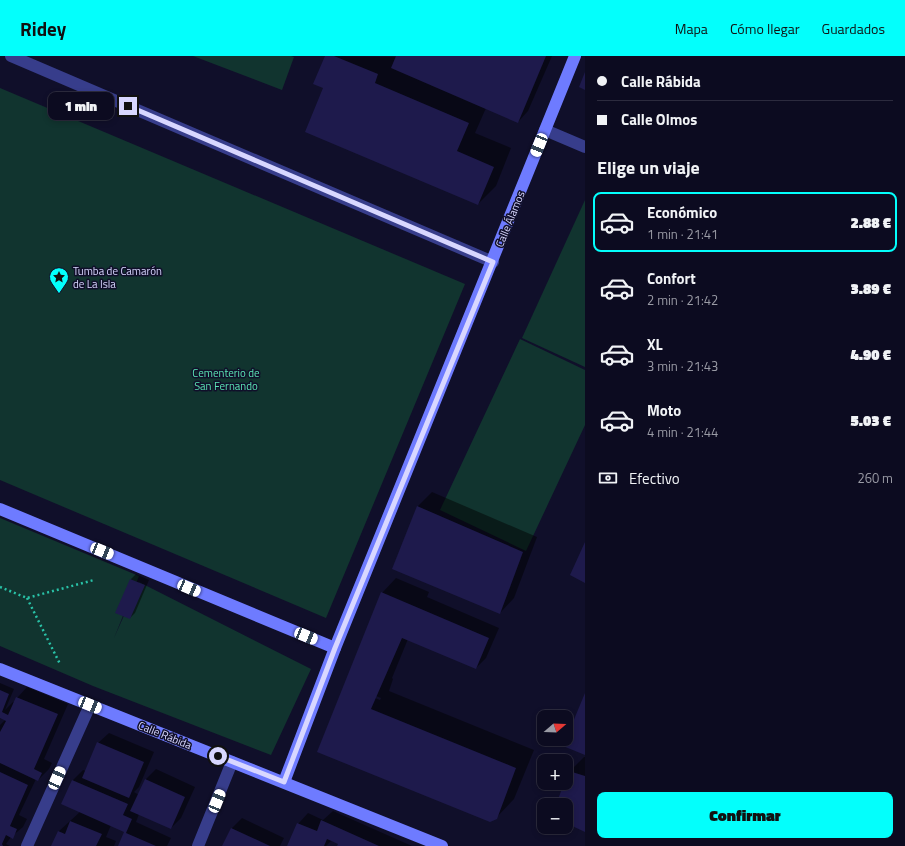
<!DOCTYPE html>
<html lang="es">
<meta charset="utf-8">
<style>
body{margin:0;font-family:"Titillium Web",sans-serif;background:#1a192d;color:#f1f3f6;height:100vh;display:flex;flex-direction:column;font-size:15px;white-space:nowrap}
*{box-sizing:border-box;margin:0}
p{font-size:13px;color:#9a9ba5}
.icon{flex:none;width:22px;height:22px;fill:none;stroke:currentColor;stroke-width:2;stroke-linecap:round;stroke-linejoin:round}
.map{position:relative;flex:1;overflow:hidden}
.details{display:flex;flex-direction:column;background:#0c0b20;width:320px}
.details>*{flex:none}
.banner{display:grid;align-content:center;height:88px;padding:0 12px;background:#0c0b20}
.needle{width:26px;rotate:71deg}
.buttons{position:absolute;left:537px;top:654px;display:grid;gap:8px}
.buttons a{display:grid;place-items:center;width:36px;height:36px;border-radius:8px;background:#0c0b20;box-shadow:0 2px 6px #0003,0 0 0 1px #2c2b3e;font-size:20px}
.end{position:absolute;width:18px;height:18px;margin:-9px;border:5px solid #d8d7ff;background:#111;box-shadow:0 0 0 2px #111}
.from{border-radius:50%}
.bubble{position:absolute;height:28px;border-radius:8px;background:#0c0b20;box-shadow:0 2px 6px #0003,0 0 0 1px #2c2b3e;font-size:13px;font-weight:800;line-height:28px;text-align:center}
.car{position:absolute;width:12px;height:24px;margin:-12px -6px;border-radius:5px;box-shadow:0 0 3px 1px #0007;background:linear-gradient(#fff 24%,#345 0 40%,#fff 0 76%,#345 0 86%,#fff 0)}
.banner b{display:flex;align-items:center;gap:14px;height:38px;font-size:15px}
.banner b+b{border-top:1px solid #2c2b3e}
.banner i{width:10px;height:10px;background:#f1f3f6}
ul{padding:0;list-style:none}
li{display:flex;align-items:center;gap:12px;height:60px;margin:0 8px 6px;padding:0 4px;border:2px solid transparent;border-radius:8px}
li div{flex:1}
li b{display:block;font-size:15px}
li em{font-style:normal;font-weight:800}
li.active{border-color:#03fffc}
li>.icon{width:36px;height:36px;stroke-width:1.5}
h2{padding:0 12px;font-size:18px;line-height:48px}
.pay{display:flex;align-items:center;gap:10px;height:44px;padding:0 12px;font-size:15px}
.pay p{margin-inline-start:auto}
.button{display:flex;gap:8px;margin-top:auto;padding:8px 12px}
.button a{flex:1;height:46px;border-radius:8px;background:#03fffc;color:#111;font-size:16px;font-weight:800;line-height:46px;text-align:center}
header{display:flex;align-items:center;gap:24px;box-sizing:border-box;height:56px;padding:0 20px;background:#03fffc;color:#111}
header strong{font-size:19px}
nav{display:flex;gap:22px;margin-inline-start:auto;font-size:14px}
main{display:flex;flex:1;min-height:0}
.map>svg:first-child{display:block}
.green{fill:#11342f}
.shadow{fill:#0007;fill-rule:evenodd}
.building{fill:#1e1a4c}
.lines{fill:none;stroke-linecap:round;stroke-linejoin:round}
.path{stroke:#29c2a7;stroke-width:2.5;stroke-dasharray:2 3;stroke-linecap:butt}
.street{stroke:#373d8b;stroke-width:12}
.secondary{stroke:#6e7bff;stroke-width:12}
.route{stroke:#d8d7ff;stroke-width:5}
.labels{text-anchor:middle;stroke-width:3;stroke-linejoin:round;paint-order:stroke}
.street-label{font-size:11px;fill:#d8d7ff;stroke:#100f2a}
.poi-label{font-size:11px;fill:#d8d7ff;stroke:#100f2a;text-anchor:start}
.park-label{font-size:11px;fill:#5be7b5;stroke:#100f2a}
</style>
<header>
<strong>Ridey</strong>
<nav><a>Mapa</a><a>Cómo llegar</a><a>Guardados</a></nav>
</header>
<main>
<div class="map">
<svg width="585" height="790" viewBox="0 0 585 790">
<rect width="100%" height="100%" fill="#100f2a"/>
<g class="green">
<path d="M193,0H291L294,1L282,34Z"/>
<path d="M0,32L465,228L326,562L0,424Z"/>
<path d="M585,144V311L522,282Z"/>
<path d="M520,283L585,314V369L526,495L440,454Z"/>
<path d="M0,462L139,520L114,582L139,526L311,613L271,699L93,630L0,590Z"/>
</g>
<g class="shadow">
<path d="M326,0L397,1L552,0L528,55L518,66L486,52L475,77L511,92L496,130L478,148L324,31Z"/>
<path d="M432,436L537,481L514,542L500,557L393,512L418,450Z"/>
<path d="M136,518L149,524L135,557L130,562L116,556L131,523Z"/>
<path d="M396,522L429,536L427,541L499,572L486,602L476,612L408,583L392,622L393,623L389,635L534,694L514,743L496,762L318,695L382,537ZM353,631L381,642L380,644L353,633Z"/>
<path d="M0,627L14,633L5,654L13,646L15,647L17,642L27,631L68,648L44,703L52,707L49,713L38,724L36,723L19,759L27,763L23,771L11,781L6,788L10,790H0V669L5,664L0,662Z"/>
<path d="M109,677L154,696L139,731L134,736L139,739L146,723L156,713L195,731L181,762L171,772L139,758L136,766L171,782L167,790H119L126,775L111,769L106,781L116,785L114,790H52L58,776L81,755L62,747L73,724L83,714L86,715L98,687Z"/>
<path d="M584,701H585V775L566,766V749H557L570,715Z"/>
<path d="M333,755L412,790H338L339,787L331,785L326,790H288L298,768L308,757L323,764Z"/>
<path d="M242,762L284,782L280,790H223L232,772Z"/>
</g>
<g class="building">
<path d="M325,0H334L378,18L375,27L469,67L457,95L494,111L478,149L305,76L323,32L313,28Z"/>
<path d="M396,0H546L518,67L391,12Z"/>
<path d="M585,16V34L579,31Z"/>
<path d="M417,450L523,496L500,558L392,513Z"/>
<path d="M585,486V527L570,519Z"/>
<path d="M130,523L145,529L130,563L115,557Z"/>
<path d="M381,536L489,582L476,613L402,582L371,653L516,712L497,763L490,766L317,696Z"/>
<path d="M0,634L9,638L2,656L8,659L16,641L58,658L34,713L42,717L38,725L0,707V676L6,665L0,662Z"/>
<path d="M585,637V699L563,690Z"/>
<path d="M97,686L144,706L129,742L82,722Z"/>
<path d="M569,715L585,720V776L566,767V749H556L564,727H566Z"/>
<path d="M0,716L28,729L10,770L17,773L13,783L6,779L2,788L3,790H0Z"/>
<path d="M145,723L185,741L171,773L130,755Z"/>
<path d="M72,724L128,748L123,759L132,763L126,777L156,790H118L124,776L61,748Z"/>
<path d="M321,764L379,790H337L338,788L327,783L324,790H287L297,767L317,775Z"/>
<path d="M70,765L102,778L96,790H51L58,775L65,778Z"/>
<path d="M231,772L270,790H222Z"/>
</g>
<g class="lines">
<g class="path">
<path d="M0,531L27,542L94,524"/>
<path d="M27,542L60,608"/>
</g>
<g class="street">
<path d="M11,0L493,206"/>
<path d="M545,74L585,91"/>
<path d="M27,790L90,649"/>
<path d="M198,790L232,706"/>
</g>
<g class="secondary">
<path d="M0,453L335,592"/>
<path d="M0,613L442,790"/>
<path d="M284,726L335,592L575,0"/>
</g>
</g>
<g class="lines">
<path class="route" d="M128,50L493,206L335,592L284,726L218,700"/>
</g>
<defs>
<g id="sight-pin" transform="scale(1)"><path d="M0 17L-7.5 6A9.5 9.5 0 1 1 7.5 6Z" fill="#03fffc" stroke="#100f2a"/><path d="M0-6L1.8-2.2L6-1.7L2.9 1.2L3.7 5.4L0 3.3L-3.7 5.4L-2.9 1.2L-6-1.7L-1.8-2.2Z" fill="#111"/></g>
</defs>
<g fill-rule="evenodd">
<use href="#sight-pin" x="59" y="221"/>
</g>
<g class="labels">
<g class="street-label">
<text transform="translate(510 163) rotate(-68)" y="4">Calle Álamos</text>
<text transform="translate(165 679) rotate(22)" y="4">Calle Rábida</text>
</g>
<g class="poi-label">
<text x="73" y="219">Tumba de Camarón<tspan x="73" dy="13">de La Isla</tspan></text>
</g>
<g class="park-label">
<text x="226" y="321">Cementerio de<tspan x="226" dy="13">San Fernando</tspan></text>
</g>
</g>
</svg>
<div class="buttons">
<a><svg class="needle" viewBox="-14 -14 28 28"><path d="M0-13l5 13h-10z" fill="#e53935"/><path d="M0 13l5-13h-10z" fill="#9a9ba5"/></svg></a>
<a>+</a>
<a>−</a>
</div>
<i class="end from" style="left:218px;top:700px"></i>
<i class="end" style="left:128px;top:50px"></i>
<div class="bubble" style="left:48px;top:36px;width:66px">1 min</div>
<i class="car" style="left:539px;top:89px;rotate:202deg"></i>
<i class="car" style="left:102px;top:495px;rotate:112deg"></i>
<i class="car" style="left:189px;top:532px;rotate:113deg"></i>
<i class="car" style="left:306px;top:580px;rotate:112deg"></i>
<i class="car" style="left:90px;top:649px;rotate:112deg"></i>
<i class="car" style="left:57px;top:722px;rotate:24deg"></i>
<i class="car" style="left:217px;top:745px;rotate:22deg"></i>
</div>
<section class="details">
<div class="banner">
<b><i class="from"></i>Calle Rábida</b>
<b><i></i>Calle Olmos</b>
</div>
<h2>Elige un viaje</h2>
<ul>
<li class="active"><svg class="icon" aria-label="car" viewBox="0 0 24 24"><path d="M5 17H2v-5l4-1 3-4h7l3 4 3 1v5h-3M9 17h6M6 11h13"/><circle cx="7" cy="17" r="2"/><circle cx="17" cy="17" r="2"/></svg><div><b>Económico</b><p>1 min · 21:41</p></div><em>2.88 €</em></li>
<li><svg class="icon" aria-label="car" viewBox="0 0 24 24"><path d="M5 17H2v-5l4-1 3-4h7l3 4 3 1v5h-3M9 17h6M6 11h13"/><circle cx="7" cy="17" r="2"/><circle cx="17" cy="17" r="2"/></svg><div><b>Confort</b><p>2 min · 21:42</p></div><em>3.89 €</em></li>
<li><svg class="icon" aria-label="car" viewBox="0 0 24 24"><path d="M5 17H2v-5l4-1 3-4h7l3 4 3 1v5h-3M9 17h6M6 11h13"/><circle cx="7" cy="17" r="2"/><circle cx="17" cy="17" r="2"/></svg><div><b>XL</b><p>3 min · 21:43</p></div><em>4.90 €</em></li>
<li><svg class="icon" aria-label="car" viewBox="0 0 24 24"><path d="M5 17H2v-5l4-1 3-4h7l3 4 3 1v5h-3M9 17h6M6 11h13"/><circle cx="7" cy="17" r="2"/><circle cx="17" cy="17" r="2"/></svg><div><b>Moto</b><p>4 min · 21:44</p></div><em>5.03 €</em></li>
</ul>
<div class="pay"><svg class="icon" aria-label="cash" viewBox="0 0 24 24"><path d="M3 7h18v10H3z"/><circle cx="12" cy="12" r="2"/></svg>Efectivo<p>260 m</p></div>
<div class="button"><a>Confirmar</a></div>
</section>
</main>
